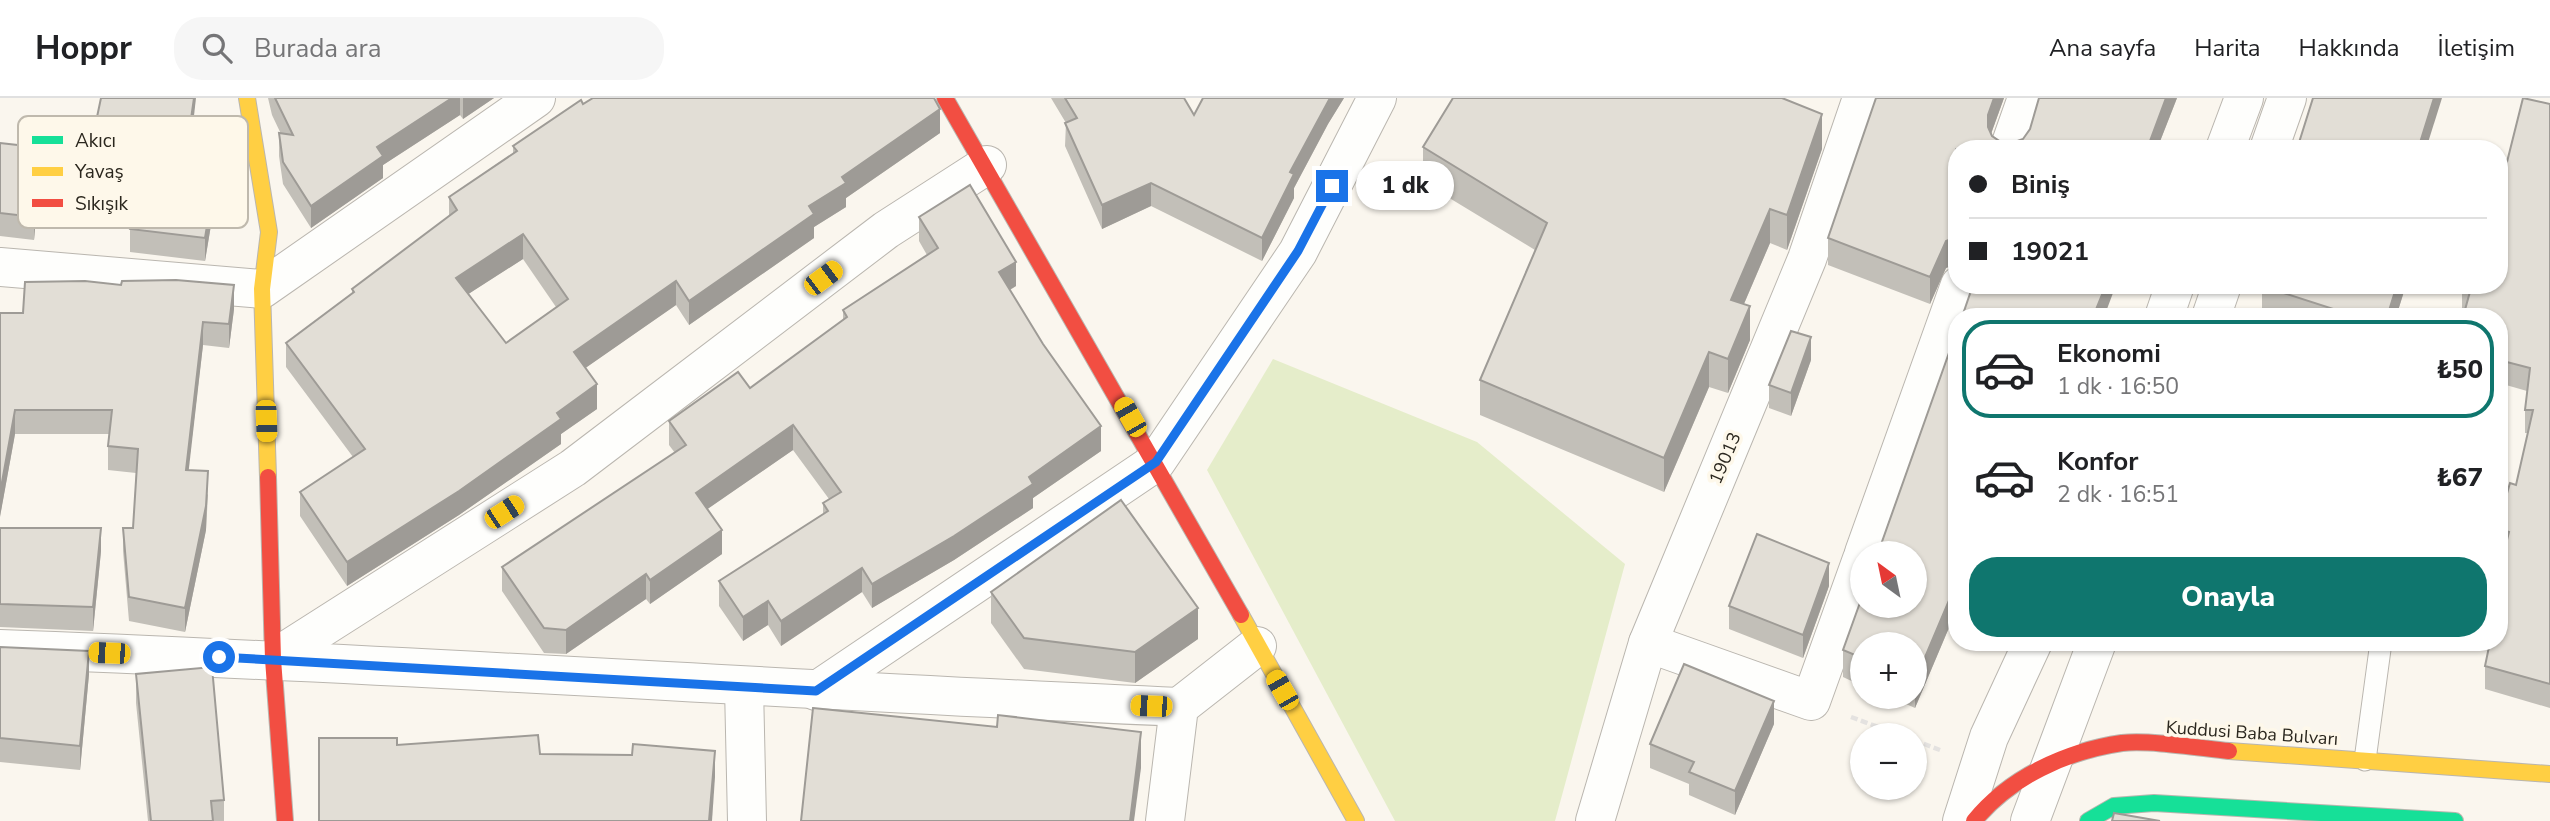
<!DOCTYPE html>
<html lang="tr">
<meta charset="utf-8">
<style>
body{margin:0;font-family:"Nunito Sans",sans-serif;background:#f6f6f6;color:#202124;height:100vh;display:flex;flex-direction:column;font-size:26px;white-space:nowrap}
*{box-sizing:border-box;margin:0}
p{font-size:23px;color:#757577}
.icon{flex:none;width:38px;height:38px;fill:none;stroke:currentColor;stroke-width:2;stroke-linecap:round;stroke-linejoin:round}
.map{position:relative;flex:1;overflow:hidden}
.drawer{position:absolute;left:1948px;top:210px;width:560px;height:343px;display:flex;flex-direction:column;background:#fff;border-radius:28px;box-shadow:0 2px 5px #0004}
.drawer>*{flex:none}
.guide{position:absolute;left:1948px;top:42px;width:560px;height:154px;border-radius:28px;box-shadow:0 2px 5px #0004;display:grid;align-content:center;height:154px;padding:0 21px;background:#fff}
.needle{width:46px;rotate:327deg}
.buttons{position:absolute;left:1850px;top:443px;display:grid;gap:14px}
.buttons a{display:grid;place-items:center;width:77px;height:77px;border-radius:50%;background:#fff;box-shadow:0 2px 5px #0004;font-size:35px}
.end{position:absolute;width:32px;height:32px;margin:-16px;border:9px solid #1a73e8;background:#fff;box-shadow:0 0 0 4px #fff}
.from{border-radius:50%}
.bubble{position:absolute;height:49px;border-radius:24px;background:#fff;box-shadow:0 2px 5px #0004;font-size:23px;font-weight:800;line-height:49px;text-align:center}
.car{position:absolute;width:21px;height:42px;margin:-21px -10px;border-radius:9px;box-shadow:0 0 5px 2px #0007;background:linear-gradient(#f5c518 24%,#345 0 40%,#f5c518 0 76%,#345 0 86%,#f5c518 0)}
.guide b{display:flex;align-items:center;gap:24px;height:66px;font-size:26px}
.guide b+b{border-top:2px solid #e0e0e0}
.guide i{width:18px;height:18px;background:#202124}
ul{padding:12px 0 0;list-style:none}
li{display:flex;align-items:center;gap:21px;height:98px;margin:0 14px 10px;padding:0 7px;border:4px solid transparent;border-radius:28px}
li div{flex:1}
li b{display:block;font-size:26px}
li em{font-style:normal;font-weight:800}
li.on{border-color:#0f766e}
li>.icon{width:63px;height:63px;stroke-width:1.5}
.action{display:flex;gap:14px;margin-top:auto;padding:14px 21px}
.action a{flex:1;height:80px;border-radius:28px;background:#0f766e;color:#fff;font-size:28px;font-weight:800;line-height:80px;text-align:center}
header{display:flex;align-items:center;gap:42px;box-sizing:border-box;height:98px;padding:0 35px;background:#fff;border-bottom:2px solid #e0e0e0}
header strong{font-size:33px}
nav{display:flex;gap:38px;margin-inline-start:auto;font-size:24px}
.search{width:490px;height:63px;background:#f6f6f6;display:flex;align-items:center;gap:18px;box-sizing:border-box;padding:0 24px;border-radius:28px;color:#757577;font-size:26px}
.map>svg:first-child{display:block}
.green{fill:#e5edca}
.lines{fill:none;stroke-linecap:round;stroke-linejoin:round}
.lane-casing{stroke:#bab6af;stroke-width:23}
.street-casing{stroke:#bab6af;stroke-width:40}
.fast-casing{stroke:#bab6af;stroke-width:18}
.slow-casing{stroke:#bab6af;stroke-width:18}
.jam-casing{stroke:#bab6af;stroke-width:18}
.path{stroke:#e4e2e0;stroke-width:4.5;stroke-dasharray:7 3.5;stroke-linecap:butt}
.lane{stroke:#fefefc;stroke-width:21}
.street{stroke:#fefefc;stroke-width:38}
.fast{stroke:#16e098;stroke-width:16}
.slow{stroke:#ffcf43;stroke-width:16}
.jam{stroke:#f24e42;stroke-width:16}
.wall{fill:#c2bfb8;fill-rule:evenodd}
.shaded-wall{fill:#9e9b96}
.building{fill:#e2ded6;stroke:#9e9b96;stroke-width:2;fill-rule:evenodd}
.route{stroke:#1a73e8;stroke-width:9}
.labels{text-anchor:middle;stroke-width:7;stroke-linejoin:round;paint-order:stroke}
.street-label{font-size:18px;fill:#2b271e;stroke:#fef8ea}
.key{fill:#fef8ea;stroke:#bfb9ad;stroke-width:2}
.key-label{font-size:19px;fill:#2b271e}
</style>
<header>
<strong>Hoppr</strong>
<div class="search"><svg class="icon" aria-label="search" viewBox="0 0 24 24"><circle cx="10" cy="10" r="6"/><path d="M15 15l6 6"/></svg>Burada ara</div>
<nav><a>Ana sayfa</a><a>Harita</a><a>Hakkında</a><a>İletişim</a></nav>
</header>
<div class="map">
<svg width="2550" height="723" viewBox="0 0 2550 723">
<rect width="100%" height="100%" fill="#faf6ee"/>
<path class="green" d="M1273,261L1477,344L1625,466L1555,723H1395L1207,372Z"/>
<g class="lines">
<g class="lane-casing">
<path id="lane" d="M2365,662L2381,544"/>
</g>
<g class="street-casing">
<g id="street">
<path d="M2009,51L2027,0"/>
<path d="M2225,51L2244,0"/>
<path d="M2269,51L2287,0"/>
<path d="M0,169L262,191L536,0"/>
<path d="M2164,219L2175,187"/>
<path d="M2211,219L2222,187"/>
<path d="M1864,455L1960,187"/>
<path d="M1648,545L1811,603L1862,461"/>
<path d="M0,551C393,565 786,592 1179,609"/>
<path d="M273,561L573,370L886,132L987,67"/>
<path d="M744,589L747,723"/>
<path d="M816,593L1156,364L1298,154L1377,0"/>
<path d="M1165,723L1179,609L1257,548"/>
<path d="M1595,723L1648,545L1807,161L1862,0"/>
<path d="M1962,723L1989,639L2033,544"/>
<path d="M2030,723L2097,544"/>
</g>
</g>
<g class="fast-casing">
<path id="fast" d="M2088,723L2114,708L2154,705L2455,723"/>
</g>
<g class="slow-casing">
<g id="slow">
<path d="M247,0L269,134L262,191L268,379"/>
<path d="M1241,517L1356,723"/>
<path d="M2229,653L2550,676"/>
</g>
</g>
<g class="jam-casing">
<g id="jam">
<path d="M945,0L1241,517"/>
<path d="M268,379L273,561L285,723"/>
<path d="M1974,723C2010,679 2067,653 2122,645C2151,642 2199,650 2229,653"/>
</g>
</g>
<g class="path">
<path d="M1851,619L1900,637"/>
<path d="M1914,642L1940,652"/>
</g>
<use href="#lane" class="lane"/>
<use href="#street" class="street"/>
<use href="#fast" class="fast"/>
<use href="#slow" class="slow"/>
<use href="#jam" class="jam"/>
</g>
<g class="wall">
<path d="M268,0H494L463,21L460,17L383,67V80L311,130L283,86L279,58V35L281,36L272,17Z"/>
<path d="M1051,0H1184L1194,17L1203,0H1344L1328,26L1294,90V100L1262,163L1151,108L1102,131L1065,48L1066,25Z"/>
<path d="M1876,0H2004L1991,36L2001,44L2012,45L2177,0L2157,51H1956V166L1946,170L1930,206L1828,167V140Z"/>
<path d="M583,6L940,35L846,100V109L814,129V140L689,227L676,207L585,270L597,311L561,336V346L459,417L347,488L300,418V394L353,359L286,269V245L352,196V191L449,118V99L513,55V48ZM523,161L556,209L506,245L468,196Z"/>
<path d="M2550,6V610L2485,591V568L2499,544L2503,456L2499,454V423L2516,387L2528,335H2525V312L2527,293L2499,285V219L2462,213V189L2499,187L2503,80Z"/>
<path d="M97,19L194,21L224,49L205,163L130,154V131L143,52L97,43Z"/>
<path d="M0,45L70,77L64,122L36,118L34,142L0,138Z"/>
<path d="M1423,49L1822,51L1787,152L1770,145L1744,206L1750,242L1728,295L1709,289L1664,394L1480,317V282L1535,152L1423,84Z"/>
<path d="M919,119L1016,188L1010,192L1101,353L1033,400V410L954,462L872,510L862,494L781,548L768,527L743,543L719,508V483L823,416V405L829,401L793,352L707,411L722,456L650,506L646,501L566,556L544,555L502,493V469L675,355L669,347V323L750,290L843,223V212L927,157L919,143Z"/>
<path d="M2406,187L2396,219H2276L2262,214V188Z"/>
<path d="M234,211L229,250L203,247L188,372L208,397L206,432L185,534L129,523L123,453V430H133L136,375L108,372V348L109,336H15L0,418L23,215Z"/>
<path d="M1956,235V513L1915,610L1888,598H1914V546H1862V588L1843,579V552Z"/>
<path d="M1811,262L1791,318L1769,310V287Z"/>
<path d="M0,430L101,453L93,533L0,529Z"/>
<path d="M1829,488L1803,560L1729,531V508Z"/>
<path d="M991,494L1198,541L1135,585L1024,571L991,525Z"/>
<path d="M0,549L89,576L80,672L0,664Z"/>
<path d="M136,576L224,702V723H148L136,605Z"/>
<path d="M1774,626L1735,717L1689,697V686L1650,670V646Z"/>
</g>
<g class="shaded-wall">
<path d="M194,0H196L191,44V21Z"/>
<path d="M452,0H460V17L383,67V80L311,130V108L377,49Z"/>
<path d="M463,0H494L463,21Z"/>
<path d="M1330,0H1344L1328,26L1294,90V100L1262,163V140L1290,74Z"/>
<path d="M1994,0H2004L1988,44V17Z"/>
<path d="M2166,0H2177L2157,51H2147Z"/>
<path d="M2434,0H2442L2426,51H2418Z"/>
<path d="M940,11V35L846,100V109L814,129V140L689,227V203L809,108L842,79Z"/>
<path d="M1822,16V51L1787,152V117Z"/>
<path d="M224,26V49L205,163V140Z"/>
<path d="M70,53V77L64,122V98Z"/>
<path d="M1151,85V108L1102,131V107Z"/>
<path d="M36,94V118L34,142V119Z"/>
<path d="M1770,111V145L1731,236V202Z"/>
<path d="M523,136V161L456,204V180Z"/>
<path d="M1956,139V166L1946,170L1930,206V179L1946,143Z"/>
<path d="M1016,164V188L999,198V174Z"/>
<path d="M676,183V207L574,278V254Z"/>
<path d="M234,187V211L229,250V226Z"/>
<path d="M2106,187H2116L2104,219H2093Z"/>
<path d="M2397,187H2406L2396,219H2387Z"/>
<path d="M1750,208V242L1728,295V261Z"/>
<path d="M203,224V247L186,396V372Z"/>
<path d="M1811,239V262L1791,318V295Z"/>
<path d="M1709,254V289L1664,394V360Z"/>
<path d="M597,286V311L561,336V346L459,417L347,488V464Z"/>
<path d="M15,312V336L0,419V395Z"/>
<path d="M793,327V352L696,419V395Z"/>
<path d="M1101,328V353L1033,400V410L954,462L872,510V486L1029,379Z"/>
<path d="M208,373L206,432L185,534V510Z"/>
<path d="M101,430V453L93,533V509Z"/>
<path d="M722,432V456L650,506V482Z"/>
<path d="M1829,465V488L1803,560V537Z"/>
<path d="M862,470V494L781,548V523Z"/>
<path d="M646,476V501L566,556V532Z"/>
<path d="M1956,486V513L1915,610V583Z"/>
<path d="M768,503V527L743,543V519Z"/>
<path d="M1198,510V541L1135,585V554Z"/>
<path d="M89,553V576L80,672V648Z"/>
<path d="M1774,603V626L1735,717V693Z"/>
<path d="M1141,634V670L1134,723H1130Z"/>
<path d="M715,653V679L712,723H709Z"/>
</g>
<g class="building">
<path d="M101,0H194L191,21L224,26L205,140L130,131L146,30L97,19Z"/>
<path d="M275,0H452L377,49L383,58L311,108L283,64L279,35L293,37Z"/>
<path d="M593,0H934L940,11L842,79L846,85L809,108L814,116L689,203L676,183L574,254L597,286L557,315L561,321L459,393L347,464L300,394L365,351L286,245L354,194L352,191L457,112L449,99L517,53L513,48L581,2L583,6ZM523,136L568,201L506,245L456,180Z"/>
<path d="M1065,0H1184L1194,17L1203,0H1330L1290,74L1294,76L1262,140L1151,85L1102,107L1065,25L1077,20Z"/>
<path d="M1453,0H1782L1822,16L1787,117L1770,111L1731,202L1750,208L1728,261L1709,254L1664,360L1480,282L1547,125L1423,49Z"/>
<path d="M1876,0H1994L1988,17V29L1992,38L2001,44L2012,45L2023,41L2030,31L2039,0H2166L2147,51H1956V139L1946,143L1930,179L1828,140Z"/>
<path d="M2313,0H2434L2418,51H2297Z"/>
<path d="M2523,0L2550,6V586L2485,568L2490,544H2499V503L2506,458H2503L2509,434L2499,431V423L2510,385L2516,387L2533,312H2525L2530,270L2499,262V219H2463L2471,190L2462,189L2463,187H2499V79L2503,80Z"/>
<path d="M0,45L70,53L64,98L36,94L34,119L0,115Z"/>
<path d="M970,87L1016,164L999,174L1043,246L1101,328L1029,379L1033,386L954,438L872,486L862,470L781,523L768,503L743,519L719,483L828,413L823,405L841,394L793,327L696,395L722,432L650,482L646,476L566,532L544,530L502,469L686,347L669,323L738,274L750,290L847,219L843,212L938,150L919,119Z"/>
<path d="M176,182L234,187L229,226L203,224L186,372L208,373L206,408L185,510L129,499L123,430H133L138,351L108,348L112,312H15L0,395V215H23L25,184L85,183L121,187L122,183Z"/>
<path d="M1973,187H2106L2093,219H1962Z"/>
<path d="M2262,187H2397L2387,219H2358L2262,188Z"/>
<path d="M1791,233L1811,239L1791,295L1769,287Z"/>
<path d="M1956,235V486L1915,583L1914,546H1862V560L1843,552L1862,499V508H1914V455H1878Z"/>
<path d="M1121,402L1198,510L1135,554L1024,540L991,494Z"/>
<path d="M0,430H101L93,509L0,506Z"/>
<path d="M1757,436L1829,465L1803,537L1729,508Z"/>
<path d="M0,549L89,553L80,648L0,640Z"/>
<path d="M1684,566L1774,603L1735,693L1689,674L1694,664L1650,646Z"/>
<path d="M212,569L224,702L211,703L213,723H151L136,576Z"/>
<path d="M813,610L997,629L998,617L1141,634L1130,723H801Z"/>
<path d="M538,637L540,656L632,657L633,646L715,653L709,723H319V640H397V647Z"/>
<path d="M2114,715L2160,723H2112Z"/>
</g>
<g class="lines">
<path class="route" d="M219,559L816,593L1156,364L1298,153L1332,88"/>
</g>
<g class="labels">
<g class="street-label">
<text transform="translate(1725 360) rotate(-67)" y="6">19013</text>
<text transform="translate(2252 635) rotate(4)" y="6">Kuddusi Baba Bulvarı</text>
</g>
</g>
<rect x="18" y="18" width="230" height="112" rx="10" class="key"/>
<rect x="32" y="38" width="31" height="8" fill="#16e098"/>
<rect x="32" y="69" width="31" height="9" fill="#ffcf43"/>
<rect x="32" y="101" width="31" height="8" fill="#f24e42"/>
<g class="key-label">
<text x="75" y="49">Akıcı</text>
<text x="75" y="80">Yavaş</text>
<text x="75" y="112">Sıkışık</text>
</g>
</svg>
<div class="buttons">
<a><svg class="needle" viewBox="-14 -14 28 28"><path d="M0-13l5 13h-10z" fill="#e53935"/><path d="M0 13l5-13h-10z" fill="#757577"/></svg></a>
<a>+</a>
<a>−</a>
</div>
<i class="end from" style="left:219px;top:559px"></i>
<i class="end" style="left:1332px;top:88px"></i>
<div class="bubble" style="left:1356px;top:63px;width:98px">1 dk</div>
<i class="car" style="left:823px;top:180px;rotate:53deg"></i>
<i class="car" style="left:1130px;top:319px;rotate:330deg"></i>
<i class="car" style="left:266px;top:323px;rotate:178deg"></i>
<i class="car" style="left:504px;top:414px;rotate:57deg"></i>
<i class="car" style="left:109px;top:555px;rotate:272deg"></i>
<i class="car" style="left:1282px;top:592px;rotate:330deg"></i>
<i class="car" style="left:1151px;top:608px;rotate:272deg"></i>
<div class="guide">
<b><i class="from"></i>Biniş</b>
<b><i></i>19021</b>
</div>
<section class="drawer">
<ul>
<li class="on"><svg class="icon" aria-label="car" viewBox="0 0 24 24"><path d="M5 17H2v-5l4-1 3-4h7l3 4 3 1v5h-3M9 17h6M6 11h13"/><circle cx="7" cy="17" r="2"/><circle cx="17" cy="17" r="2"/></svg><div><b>Ekonomi</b><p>1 dk · 16:50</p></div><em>₺50</em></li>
<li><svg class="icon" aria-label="car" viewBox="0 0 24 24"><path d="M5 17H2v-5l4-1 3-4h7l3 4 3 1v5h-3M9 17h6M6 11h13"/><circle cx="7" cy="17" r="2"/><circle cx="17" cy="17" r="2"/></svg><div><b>Konfor</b><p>2 dk · 16:51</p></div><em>₺67</em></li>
</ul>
<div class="action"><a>Onayla</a></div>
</section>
</div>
